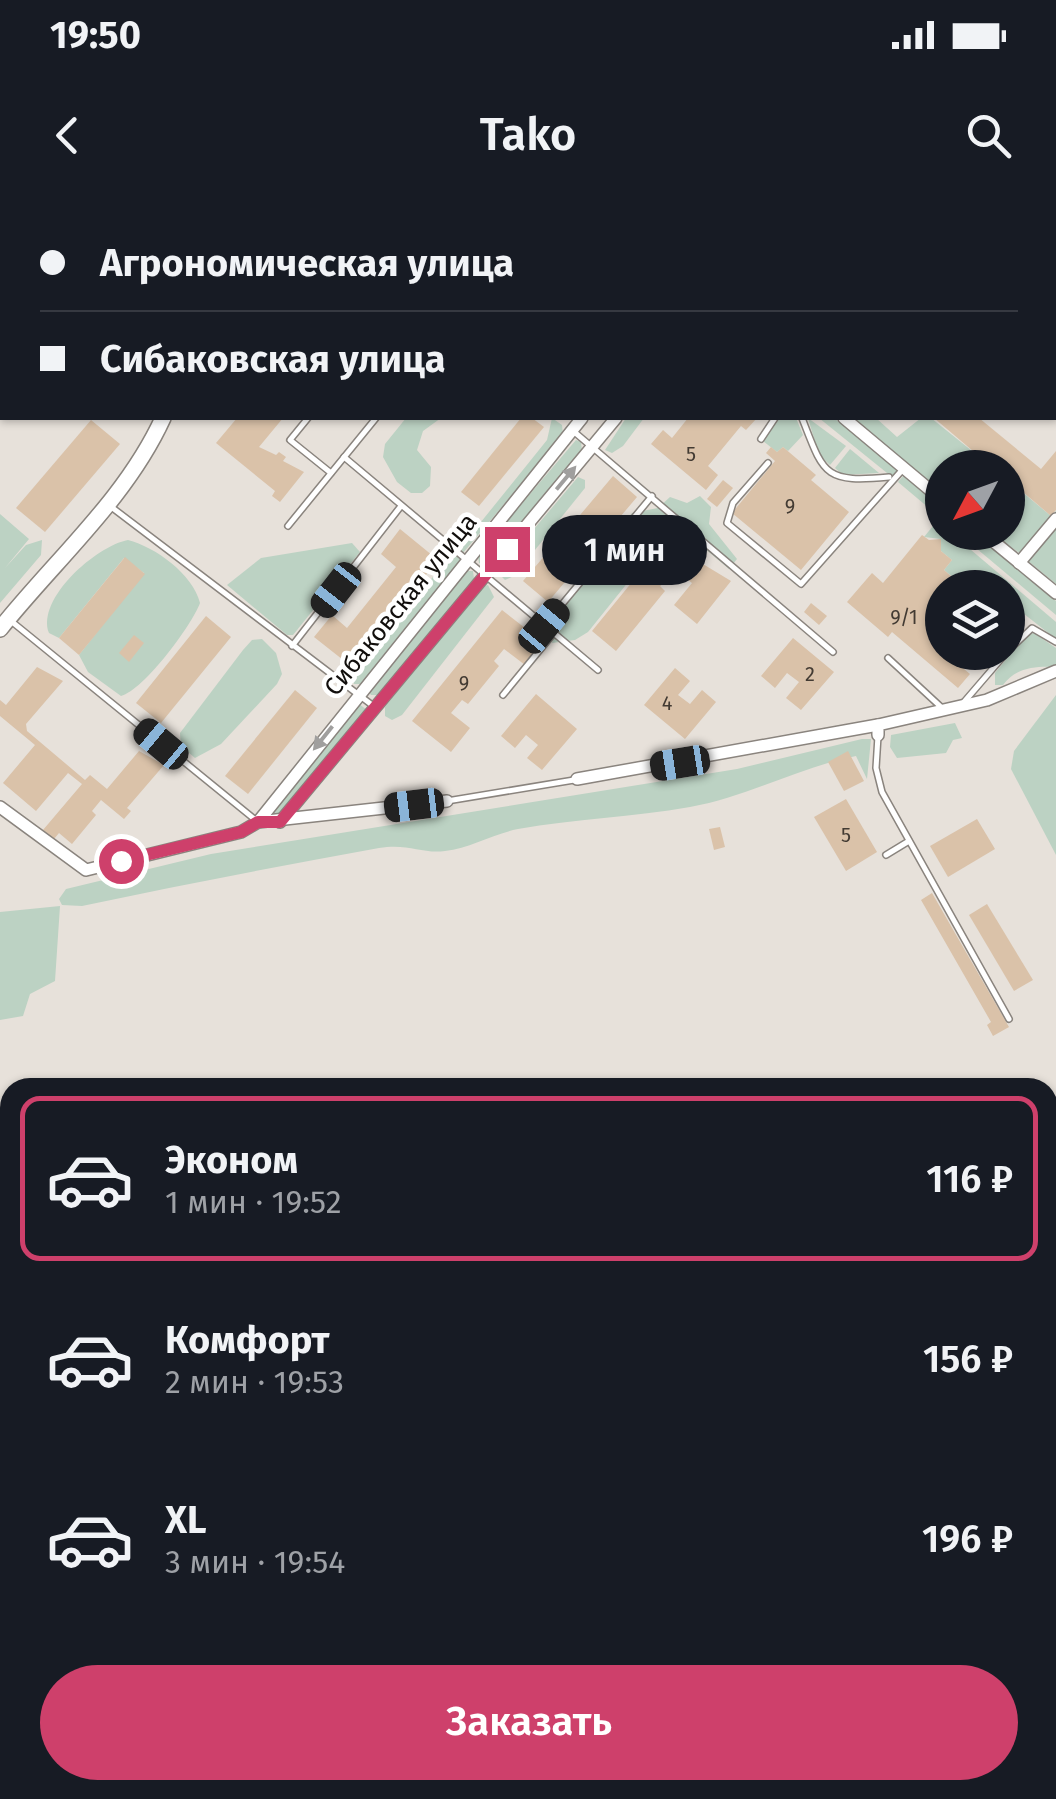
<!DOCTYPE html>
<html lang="ru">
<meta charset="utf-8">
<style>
body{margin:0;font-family:"Fira Sans",sans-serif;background:#20242c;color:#f1f3f6;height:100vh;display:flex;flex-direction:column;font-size:38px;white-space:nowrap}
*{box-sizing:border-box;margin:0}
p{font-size:32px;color:#9ea1a6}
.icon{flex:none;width:55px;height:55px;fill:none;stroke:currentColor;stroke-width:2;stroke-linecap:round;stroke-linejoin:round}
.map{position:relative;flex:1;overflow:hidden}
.details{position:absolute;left:0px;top:878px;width:1058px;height:722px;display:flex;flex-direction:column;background:#171b24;border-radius:30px 30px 0 0;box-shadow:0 2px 8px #0004}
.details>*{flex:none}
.hud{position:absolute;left:0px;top:0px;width:1058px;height:220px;box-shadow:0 2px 8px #0004;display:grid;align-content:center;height:220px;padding:0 40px;background:#171b24}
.needle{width:65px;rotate:229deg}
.controls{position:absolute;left:925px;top:250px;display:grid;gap:20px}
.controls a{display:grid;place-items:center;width:100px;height:100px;border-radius:50%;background:#171b24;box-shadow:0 2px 8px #0004;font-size:50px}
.end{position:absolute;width:45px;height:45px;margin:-22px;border:12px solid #ce406b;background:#fff;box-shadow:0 0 0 5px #fff}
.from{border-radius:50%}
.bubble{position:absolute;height:70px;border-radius:35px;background:#171b24;box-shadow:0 2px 8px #0004;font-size:32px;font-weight:600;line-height:70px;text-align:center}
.car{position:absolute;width:30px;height:60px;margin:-30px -15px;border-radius:12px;box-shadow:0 0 8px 2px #0007;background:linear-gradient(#222 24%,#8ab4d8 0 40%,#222 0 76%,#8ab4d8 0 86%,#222 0)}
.hud b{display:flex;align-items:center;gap:35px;height:95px;font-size:38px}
.hud b+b{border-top:2px solid #363941}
.hud i{width:25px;height:25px;background:#f1f3f6}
ul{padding:18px 0 0;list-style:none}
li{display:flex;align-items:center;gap:30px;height:165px;margin:0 20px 15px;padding:0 20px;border:5px solid transparent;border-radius:20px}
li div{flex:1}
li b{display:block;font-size:38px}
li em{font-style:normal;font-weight:600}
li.on{border-color:#ce406b}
li>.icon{width:90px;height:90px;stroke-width:1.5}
.cta{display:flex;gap:20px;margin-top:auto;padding:20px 40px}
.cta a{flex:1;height:115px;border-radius:60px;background:#ce406b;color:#fff;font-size:40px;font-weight:600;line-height:115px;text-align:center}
.status{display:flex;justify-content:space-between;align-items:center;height:70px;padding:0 50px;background:#171b24;direction:ltr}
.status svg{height:28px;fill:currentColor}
header{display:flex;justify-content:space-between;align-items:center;height:130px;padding:0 40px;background:#171b24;font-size:45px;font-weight:600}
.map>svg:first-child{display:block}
.green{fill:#bcd2c3}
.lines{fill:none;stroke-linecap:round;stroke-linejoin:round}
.stream{stroke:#b9cce7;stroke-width:4}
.building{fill:#dac2a9}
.lane-casing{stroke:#8a847e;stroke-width:8}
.street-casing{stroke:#8a847e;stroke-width:14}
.secondary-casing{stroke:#8a847e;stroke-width:18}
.lane{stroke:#fff;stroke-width:5}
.street{stroke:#fff;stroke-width:11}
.secondary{stroke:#fff;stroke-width:15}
.oneway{fill:#a09f9e}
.route{stroke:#ce406b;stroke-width:12}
.labels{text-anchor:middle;stroke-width:9;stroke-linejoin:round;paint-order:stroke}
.number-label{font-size:20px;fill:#433b33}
.street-label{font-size:25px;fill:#110e0c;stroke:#fff}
</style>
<div class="status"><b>19:50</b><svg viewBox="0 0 49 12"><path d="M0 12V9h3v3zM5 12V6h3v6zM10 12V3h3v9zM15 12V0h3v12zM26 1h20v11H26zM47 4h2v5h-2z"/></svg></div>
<header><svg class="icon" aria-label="back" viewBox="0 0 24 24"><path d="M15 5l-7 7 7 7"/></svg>Tako<svg class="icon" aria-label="search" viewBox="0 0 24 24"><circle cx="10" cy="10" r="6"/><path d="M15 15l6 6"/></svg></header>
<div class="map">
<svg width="1056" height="1599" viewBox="0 0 1056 1599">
<rect width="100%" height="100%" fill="#e7e1da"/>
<g class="green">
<path d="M406,218H441L423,231L417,250L431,267L430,286L422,293H411L397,282L383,257L385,244Z"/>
<path d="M552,218L562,225L563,234L463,353L460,348L547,240Z"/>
<path d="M626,218H644L623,246L612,253L605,250Z"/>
<path d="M778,218H796L803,235L788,251L783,247L777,252L763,241Z"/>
<path d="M808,218L846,246L830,265L819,255Z"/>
<path d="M819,218H834L899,271L892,277Z"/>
<path d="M847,218H876L897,237L921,218H931L992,267L942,268V295Z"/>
<path d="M576,240L581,242L582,251L486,365L479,363L478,355Z"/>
<path d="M850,249L879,273L843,275L835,268Z"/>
<path d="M904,275L942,307V319L898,282Z"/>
<path d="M578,277L585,280V288L514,376L505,380L499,374L506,362Z"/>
<path d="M1008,280L1051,316L1056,311V318L1022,355L992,333L1008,332Z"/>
<path d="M700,296L711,307L709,324L737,359L729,369L685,332L670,330L588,432L575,440L552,443L561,400L632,313L658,308L670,297L687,303Z"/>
<path d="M0,314L29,339L5,368L26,345L42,340L41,355L0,403Z"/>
<path d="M937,321L942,332L951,333L1056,422V439L1019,410L1008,423V388L965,387L944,370L952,360L941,351V339L924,337Z"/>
<path d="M1056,325V384L1027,360Z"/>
<path d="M958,333H974L1056,401V415Z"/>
<path d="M128,340C155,347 193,374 200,403C192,425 144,490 121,496L88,472L79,455L144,373L124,358L59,438L49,433C36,399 96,346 128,340Z"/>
<path d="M352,343L360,352L293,435H287L227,385L261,358Z"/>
<path d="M457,354L462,360L362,484H354L351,478L450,356Z"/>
<path d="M465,371H473L474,379L380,495H371L368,491Z"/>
<path d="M488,385L494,397L402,515L392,520L385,516V507L480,387Z"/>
<path d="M1034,433L1056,448V467C1037,466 1016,467 1003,485H995V473L1026,435Z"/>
<path d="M262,439L276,453L282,474L277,484L221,544L195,558L181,546L180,533L243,450L252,440Z"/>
<path d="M1056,495V655L1011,569L1014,551Z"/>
<path d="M359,504L367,510L281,615L272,617L269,613Z"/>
<path d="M955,523L962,538L953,540L946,553L897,558L890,547L891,535Z"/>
<path d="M862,539H871L867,579L856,556C799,567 748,597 690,607C633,617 575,619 518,629C493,634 470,648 445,651C422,654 408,643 379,648C280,666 181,685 82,706L62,705L59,699L66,689L211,654L737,569Z"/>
<path d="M60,706L55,781L30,794L23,816L0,820V712Z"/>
<path d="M0,975L10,979V1036L0,1040Z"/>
<path d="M10,1466V1520L0,1527V1474Z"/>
<path d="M19,1590H269L251,1599H34L19,1595Z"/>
<path d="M391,1590H445L427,1599H373Z"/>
<path d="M739,1590H798L802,1599H758Z"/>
</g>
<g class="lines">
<path class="stream" d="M0,1591L10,1582"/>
</g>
<g class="building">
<path d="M237,218H283L259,247L276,255L279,252L286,257L283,261L304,272L280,302L272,296L275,291L216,243Z"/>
<path d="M521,218H532L544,227L479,306L461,292Z"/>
<path d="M688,218H757L746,230L741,226L708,266L718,275L706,290L651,244L663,230L672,238Z"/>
<path d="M934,218H979L1041,269L1056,251V310L1051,316L1008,279V268H993Z"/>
<path d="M91,220L120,244L45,332L16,308Z"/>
<path d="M771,247L777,252L783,247L816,275L811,280L849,312L801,370L732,313L775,261L766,253Z"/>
<path d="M613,276L637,297L548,402L523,381L564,333L559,329L569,317L575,321Z"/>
<path d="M723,280L733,288L717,307L707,299Z"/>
<path d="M400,329L438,360L352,467L314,437L332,415L347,428L396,367L381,354Z"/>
<path d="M674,331L694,348L688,355L731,381L697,424L674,405L692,383L678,372L660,386L665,391L616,451L592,431L641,371L648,377L653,371L647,365Z"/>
<path d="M922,335L929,340L941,339V351L952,360L944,370L965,388H942V452H977L964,469L970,474L958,488L892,432L888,437L847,402L872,373L883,383Z"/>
<path d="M125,357L145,374L79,455L59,438Z"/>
<path d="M811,403L827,416L819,425L804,412Z"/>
<path d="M502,410L543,442L525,465L504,449L494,461L499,466L468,504L462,500L451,513L470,528L451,552L412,521Z"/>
<path d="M206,416L231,437L161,523L136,503Z"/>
<path d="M134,435L144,443L129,462L119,453Z"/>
<path d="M793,438L834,472L801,510L786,498L799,482L787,473L775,488L761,476Z"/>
<path d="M37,467L63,481L26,524L27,531L85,580L90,575L107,589L139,551L164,565L127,608L131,611L124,619L101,600L92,611L96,615L72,644L59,633L54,639L43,630L82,584L68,573L36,611L3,583L35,545L0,516V500L6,505Z"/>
<path d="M675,468L690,481L678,495L690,504L702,490L716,502L685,539L644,505Z"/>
<path d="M295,490L317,508L248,594L225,576Z"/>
<path d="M536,494L577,529L542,570L527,558L538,545L526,535L515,548L501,536Z"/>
<path d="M848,551L864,581L844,591L828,562Z"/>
<path d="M846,599L877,652L846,671L814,617Z"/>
<path d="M977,619L995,649L948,677L930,646Z"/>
<path d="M720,627L725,647L714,650L709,629Z"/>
<path d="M932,693L1009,827L993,836L987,825L991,822L921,700Z"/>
<path d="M987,704L1033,780L1014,791L969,715Z"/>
<path d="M1056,1069V1094L1048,1099V1073Z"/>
<path d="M1056,1342V1379L1051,1381L1048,1346Z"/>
<path d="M1056,1399V1413L1048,1416V1402Z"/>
<path d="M1048,1506L1056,1529L1048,1531Z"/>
<path d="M878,1590H921L899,1599H856Z"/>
</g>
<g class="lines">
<g class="lane-casing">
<g id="lane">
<path d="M186,0L189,2"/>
<path d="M237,0L239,2"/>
<path d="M515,0L518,2"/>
<path d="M51,2L53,0"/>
<path d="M201,2L204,0"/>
<path d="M438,2L441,0"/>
<path d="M535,2L537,0"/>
<path d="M308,218L290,240L331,273"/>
<path d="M802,218C824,275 824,283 889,277"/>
<path d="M572,230L833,452"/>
<path d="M761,239L775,218"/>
<path d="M344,257L598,470"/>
<path d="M768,263L733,303L727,323L801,384L904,268"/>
<path d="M110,306L376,508"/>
<path d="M288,326L376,218"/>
<path d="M11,421L258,622"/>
<path d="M544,426L652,296"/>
<path d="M292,446L401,306"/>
<path d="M1008,451L1032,428L1056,442"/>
<path d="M888,458L941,507"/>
<path d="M503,495L553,434"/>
<path d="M964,502L1007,452"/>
<path d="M878,536L876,568L882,592L1009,819"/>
<path d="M447,601L574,580"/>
<path d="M886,655L909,641"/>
<path d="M1048,1111L1056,1106"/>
<path d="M1048,1173L1056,1162"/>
<path d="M734,1590L751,1599"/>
</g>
</g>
<g class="street-casing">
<g id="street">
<path d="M1005,0V2"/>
<path d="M1048,2L1049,0"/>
<path d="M0,44L2,46"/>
<path d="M1055,102L1056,103"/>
<path d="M844,218L942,300"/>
<path d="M982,332L1056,393"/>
<path d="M1019,363L1056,319"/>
<path d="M878,535V525L987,500L1056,471"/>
<path d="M577,579L878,525"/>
<path d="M0,607L86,670L241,632L258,622L447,601"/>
<path d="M258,622L582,218"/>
<path d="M280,622L616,218"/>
<path d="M1048,1395L1056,1392"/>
<path d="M1048,1558L1056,1554"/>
<path d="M560,1590L563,1599"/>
<path d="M934,1599L960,1590"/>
</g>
</g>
<g class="secondary-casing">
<g id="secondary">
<path d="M611,0L614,2"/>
<path d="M322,2L324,0"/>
<path d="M777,2L779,0"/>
<path d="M0,429C55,360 126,299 163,218"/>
<path d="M1048,1245L1056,1240"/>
<path d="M1048,1299L1056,1294"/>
<path d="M346,1599L364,1590"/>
<path d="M454,1599L472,1590"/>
</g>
</g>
<use href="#lane" class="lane"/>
<use href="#street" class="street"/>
<use href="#secondary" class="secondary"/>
</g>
<defs><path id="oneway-solid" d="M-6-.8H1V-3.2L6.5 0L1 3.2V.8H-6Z" transform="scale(2.5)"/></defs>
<g class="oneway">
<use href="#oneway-solid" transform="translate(566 278) rotate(-50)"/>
<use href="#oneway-solid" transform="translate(323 538) rotate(129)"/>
</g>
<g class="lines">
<path class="route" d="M121,661L241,632L258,622H280L507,349"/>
</g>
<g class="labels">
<g class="number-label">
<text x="691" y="261">5</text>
<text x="790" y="313">9</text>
<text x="904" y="424">9/1</text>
<text x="810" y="481">2</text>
<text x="464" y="490">9</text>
<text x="667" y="510">4</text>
<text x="846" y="642">5</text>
</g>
<g class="street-label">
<text transform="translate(400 404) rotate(-51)" y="9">Сибаковская улица</text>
</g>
</g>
</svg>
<div class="controls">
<a><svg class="needle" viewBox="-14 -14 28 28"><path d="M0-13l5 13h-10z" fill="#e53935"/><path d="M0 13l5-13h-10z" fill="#9ea1a6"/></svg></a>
<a><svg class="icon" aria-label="layers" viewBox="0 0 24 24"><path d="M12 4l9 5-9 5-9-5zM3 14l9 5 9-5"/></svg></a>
</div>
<i class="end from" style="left:121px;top:661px"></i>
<i class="end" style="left:507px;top:349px"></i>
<div class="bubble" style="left:542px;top:315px;width:165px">1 мин</div>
<i class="car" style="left:336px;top:390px;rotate:218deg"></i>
<i class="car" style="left:544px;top:426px;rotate:40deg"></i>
<i class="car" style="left:161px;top:544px;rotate:310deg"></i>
<i class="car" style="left:680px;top:563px;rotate:261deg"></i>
<i class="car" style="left:414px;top:605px;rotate:263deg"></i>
<div class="hud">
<b><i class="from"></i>Агрономическая улица</b>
<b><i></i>Сибаковская улица</b>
</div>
<section class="details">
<ul>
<li class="on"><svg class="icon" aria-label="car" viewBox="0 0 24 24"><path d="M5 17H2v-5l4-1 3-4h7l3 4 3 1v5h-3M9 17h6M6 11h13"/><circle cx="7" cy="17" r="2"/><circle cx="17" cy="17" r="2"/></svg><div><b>Эконом</b><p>1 мин · 19:52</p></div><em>116 ₽</em></li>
<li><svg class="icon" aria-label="car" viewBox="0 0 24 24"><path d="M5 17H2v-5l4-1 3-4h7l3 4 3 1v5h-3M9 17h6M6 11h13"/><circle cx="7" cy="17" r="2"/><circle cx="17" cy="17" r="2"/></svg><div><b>Комфорт</b><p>2 мин · 19:53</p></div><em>156 ₽</em></li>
<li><svg class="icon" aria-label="car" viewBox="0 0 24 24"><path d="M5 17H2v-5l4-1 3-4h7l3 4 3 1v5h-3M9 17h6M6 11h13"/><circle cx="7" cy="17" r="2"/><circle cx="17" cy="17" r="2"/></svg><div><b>XL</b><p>3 мин · 19:54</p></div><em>196 ₽</em></li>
</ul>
<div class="cta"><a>Заказать</a></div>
</section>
</div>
